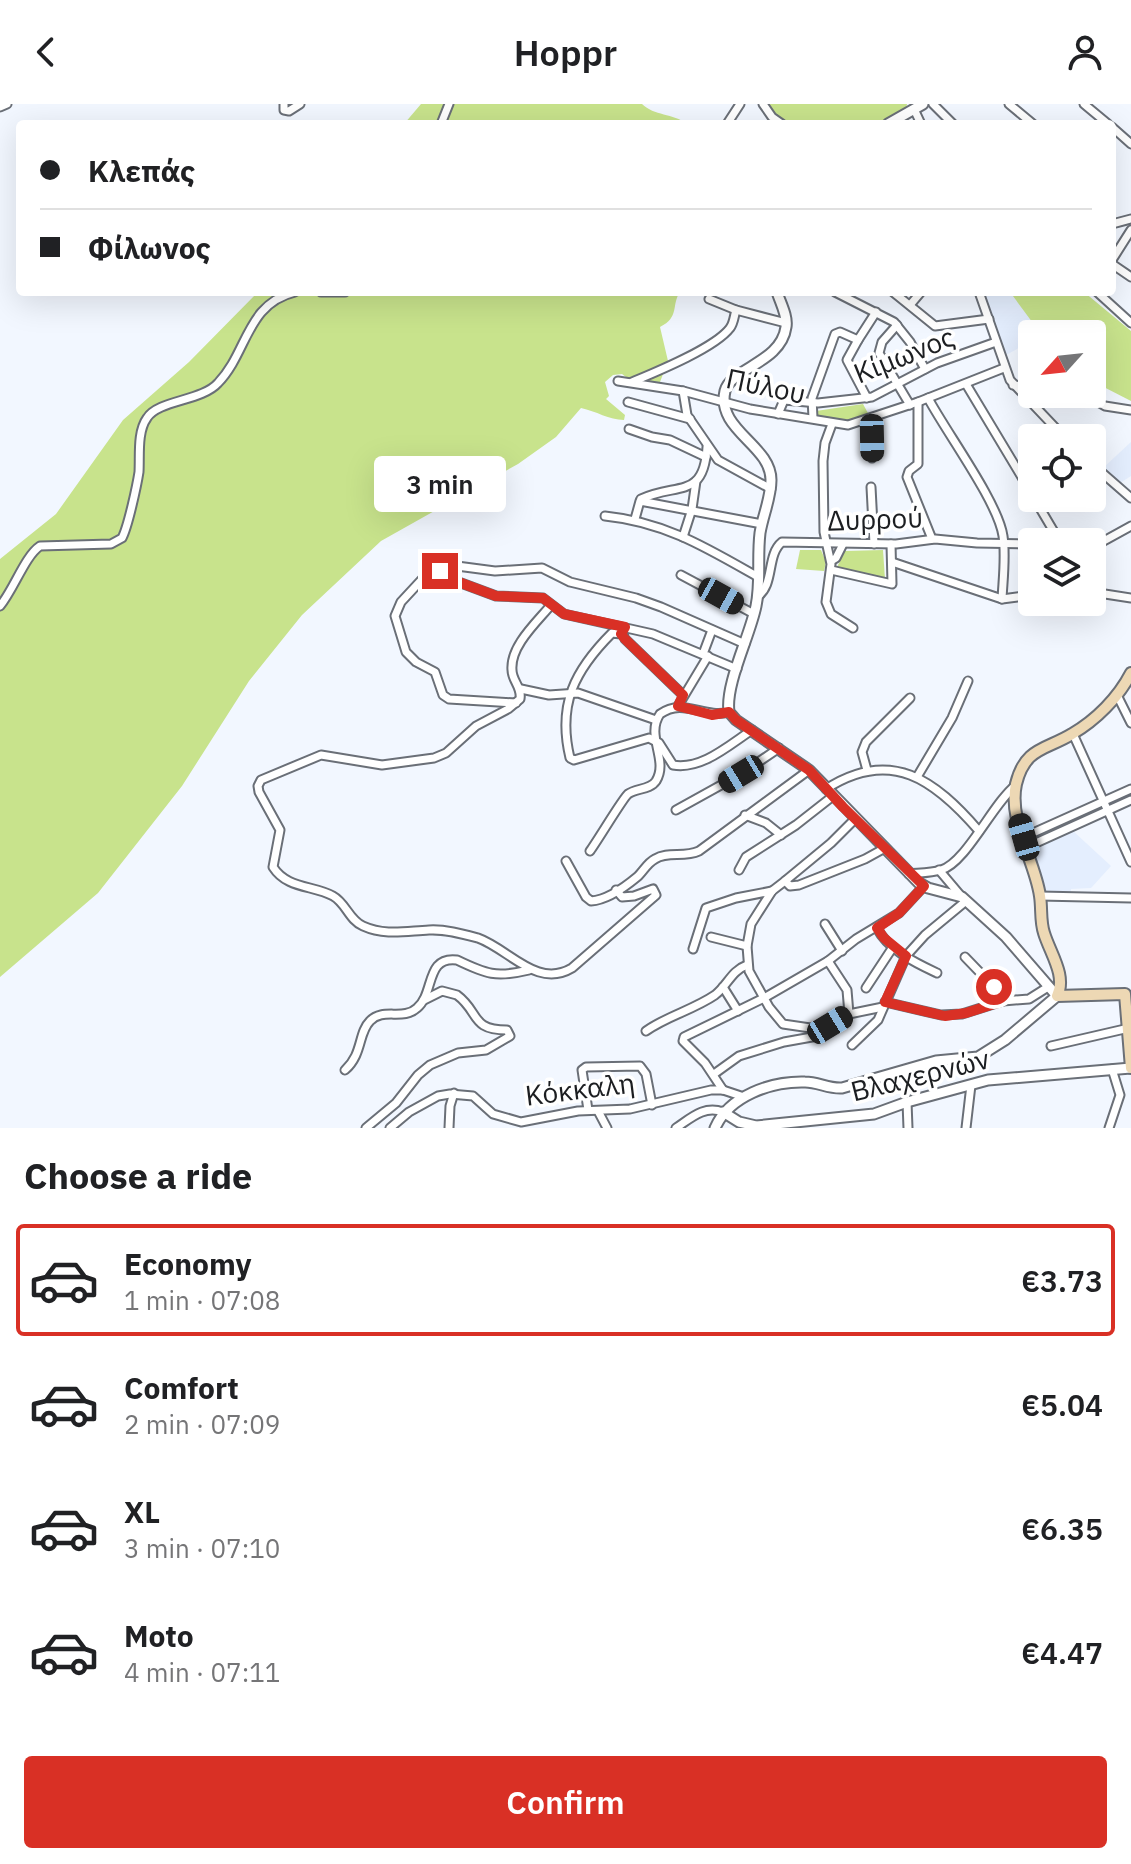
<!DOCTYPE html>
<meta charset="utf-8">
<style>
body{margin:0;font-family:"IBM Plex Sans",sans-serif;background:#f2f2f2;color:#202124;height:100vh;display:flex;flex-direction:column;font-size:30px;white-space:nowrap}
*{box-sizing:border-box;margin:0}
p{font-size:26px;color:#757577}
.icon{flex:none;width:44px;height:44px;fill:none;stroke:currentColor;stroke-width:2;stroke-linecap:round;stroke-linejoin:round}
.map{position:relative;height:1024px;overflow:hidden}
.details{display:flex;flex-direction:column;background:#fff;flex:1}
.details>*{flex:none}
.top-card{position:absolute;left:16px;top:16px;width:1100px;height:176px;border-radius:8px;box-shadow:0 8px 32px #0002;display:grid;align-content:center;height:176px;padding:0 24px;background:#fff}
.needle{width:52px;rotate:243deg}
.fabs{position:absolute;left:1018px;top:216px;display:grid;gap:16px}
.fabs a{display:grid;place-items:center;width:88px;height:88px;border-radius:8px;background:#fff;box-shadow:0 8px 32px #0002;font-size:40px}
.end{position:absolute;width:36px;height:36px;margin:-18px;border:10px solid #d93025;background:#fff;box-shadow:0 0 0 4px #fff}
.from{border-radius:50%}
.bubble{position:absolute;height:56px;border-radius:8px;background:#fff;box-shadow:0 8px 32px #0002;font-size:26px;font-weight:600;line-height:56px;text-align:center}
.car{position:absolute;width:24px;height:48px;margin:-24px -12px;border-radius:10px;box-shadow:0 0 6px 2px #0007;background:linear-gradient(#222 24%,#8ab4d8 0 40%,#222 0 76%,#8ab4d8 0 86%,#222 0)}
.top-card b{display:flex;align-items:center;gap:28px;height:76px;font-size:30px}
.top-card b+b{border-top:2px solid #e0e0e0}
.top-card i{width:20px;height:20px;background:#202124}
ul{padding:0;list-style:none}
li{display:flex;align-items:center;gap:24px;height:112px;margin:0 16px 12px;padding:0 8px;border:4px solid transparent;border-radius:8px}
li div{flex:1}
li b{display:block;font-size:30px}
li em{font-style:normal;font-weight:600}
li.active{border-color:#d93025}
li>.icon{width:72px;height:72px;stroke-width:1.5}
h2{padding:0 24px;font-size:36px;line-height:96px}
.button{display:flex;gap:16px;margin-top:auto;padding:16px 24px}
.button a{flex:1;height:92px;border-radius:8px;background:#d93025;color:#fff;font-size:32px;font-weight:600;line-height:92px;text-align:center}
header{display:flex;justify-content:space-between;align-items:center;height:104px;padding:0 24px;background:#fff;font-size:36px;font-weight:600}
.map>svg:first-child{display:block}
.built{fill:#e4eefe}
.green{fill:#c8e38c}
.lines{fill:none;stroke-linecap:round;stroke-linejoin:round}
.minor-casing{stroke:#6a6f77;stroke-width:11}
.tertiary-casing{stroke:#6a6f77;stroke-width:13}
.secondary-casing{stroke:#6a6f77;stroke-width:14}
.minor{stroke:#fff;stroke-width:7}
.tertiary{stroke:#fff;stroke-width:9}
.secondary{stroke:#edd8b4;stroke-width:10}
.route{stroke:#d93025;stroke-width:10}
.labels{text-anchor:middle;stroke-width:7;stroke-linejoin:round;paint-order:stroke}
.street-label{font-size:28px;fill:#1c1e21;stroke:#fff}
</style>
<header><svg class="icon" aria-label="back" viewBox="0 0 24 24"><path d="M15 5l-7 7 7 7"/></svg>Hoppr<svg class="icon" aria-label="person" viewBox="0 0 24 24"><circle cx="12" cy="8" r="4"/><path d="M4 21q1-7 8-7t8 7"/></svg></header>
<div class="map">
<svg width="1131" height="1024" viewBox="0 0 1131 1024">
<rect width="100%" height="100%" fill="#f2f7ff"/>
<g class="built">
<path d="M984,188H1020L1041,227L1032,230L1026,240L1006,251L1002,249Z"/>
<path d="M1131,338V372L1120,379L1102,365Z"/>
<path d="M1073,727L1111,762L1091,784L1071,785V790H1044L1031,746Z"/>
</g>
<g class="green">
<path d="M421,0H642C654,12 673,9 687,20H404Z"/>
<path d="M766,0H907L906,5L909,20H791L782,17Z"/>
<path d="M258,188H680C671,201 680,213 660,223L668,257L660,278L631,277L622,270L613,271L605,278L609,292L606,295L625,311L624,316C609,316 596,307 581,304L556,333L518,360L381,437L302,511L249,577L182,682L98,789L0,873V455L56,410L123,316L189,258Z"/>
<path d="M1010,188H1084L1131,227V297L1092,277V230H1041Z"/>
<path d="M863,300L869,311L847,318L817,313L816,307Z"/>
<path d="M800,446H821L826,458L824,467L796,465Z"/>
<path d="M883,446L885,475L837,463L845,447Z"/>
</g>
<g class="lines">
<g class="minor-casing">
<g id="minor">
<path d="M284,0V6L289,7L300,0"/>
<path d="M763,0L772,13L782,20"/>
<path d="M933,0L953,20"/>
<path d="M1009,0L1033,20"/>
<path d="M1084,0L1108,20"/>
<path d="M0,3L7,0"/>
<path d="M914,5L921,20"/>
<path d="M441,20L449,0"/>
<path d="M727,20L740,0"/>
<path d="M1112,23L1131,40"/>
<path d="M1112,120L1131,115"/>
<path d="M1112,156L1131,126"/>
<path d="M1112,160L1131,173"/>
<path d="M321,188H345"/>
<path d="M835,188L894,218L910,238L925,265"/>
<path d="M893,188L935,222L989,215"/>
<path d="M979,188L1010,276L1065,334"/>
<path d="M1097,188L1131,219"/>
<path d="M709,195L736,206L786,219"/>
<path d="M910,201L921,188"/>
<path d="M897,221L882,238L879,249L910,301"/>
<path d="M858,236L847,256L867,294"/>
<path d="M618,277L683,287L750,305L848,321L918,298L1004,264"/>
<path d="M632,278C656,268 715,244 730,224C734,219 734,212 736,206"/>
<path d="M966,280L1032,390"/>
<path d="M1013,281L1032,283"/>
<path d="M683,287L687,311L718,356L771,385"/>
<path d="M1084,290L1105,302L1131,306"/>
<path d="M928,294C946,328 998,398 1003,432C1006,452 1003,475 1002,495"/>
<path d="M628,298L690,315"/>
<path d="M918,298V360L909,367L907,373L932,435"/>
<path d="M778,310L784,296L818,299L872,293L937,259L996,238"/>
<path d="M813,314L812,294L835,230L840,228L858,236L876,208"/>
<path d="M872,314V354"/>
<path d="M832,320L825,339L823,357L824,428L831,460L826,498L831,510L853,524"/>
<path d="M629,325L652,333L670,336L706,353"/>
<path d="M1092,360L1131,394"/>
<path d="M871,383L874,440"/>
<path d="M1034,394L1060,438"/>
<path d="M641,395C677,378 704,396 707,343"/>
<path d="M605,412C665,418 707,444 758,473"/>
<path d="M635,415L640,397L762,420"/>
<path d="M683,433L692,405L696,377"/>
<path d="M1092,439L1102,438L1131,422"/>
<path d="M831,457L836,454L843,440"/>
<path d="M892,458L1002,495L1032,491"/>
<path d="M831,466L892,480L891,440"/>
<path d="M440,467L427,470L401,498L395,512L406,548L416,558L435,568L443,591L449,595L516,599"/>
<path d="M681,471L754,510"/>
<path d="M1092,488L1131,494"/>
<path d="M757,493C775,481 766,451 782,438L896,440L935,435L977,439L1032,440"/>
<path d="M551,501C537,518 510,542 512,566C512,577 522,583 520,595L508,605L476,622L446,649L434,654L382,661L321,651L261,676L258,682L259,688L280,726L273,763C287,785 313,781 333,792C346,799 349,816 363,822C385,832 406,827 429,826C445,825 463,830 478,834C509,845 537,885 572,864L656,791L653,785L634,792L622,793L616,786"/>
<path d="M0,502C14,485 25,452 40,442L111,440L122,434C128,423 137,381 139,368C140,351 137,328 147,314C158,296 202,297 218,279C248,248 246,200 295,188"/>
<path d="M622,528L625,535L683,591"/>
<path d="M621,530L612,529C575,566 557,600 570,654L574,656L649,634L659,639L673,661C702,666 729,641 752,626"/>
<path d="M703,550L712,526"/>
<path d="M737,565L653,530L564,510L543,494L496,492L445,473L440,467L457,462L495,467L542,464L570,478L636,494L661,503L745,540"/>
<path d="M521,585L549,591L578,589L656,616"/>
<path d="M1117,591L1131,619"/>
<path d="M678,602L708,552"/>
<path d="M1073,630L1131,758"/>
<path d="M867,666L862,648L866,638L910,594"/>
<path d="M917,673L952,614L968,577"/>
<path d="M826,685C891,643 935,676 979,727"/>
<path d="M676,706L741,670L779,644"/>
<path d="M745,711L766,719L781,731"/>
<path d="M1024,733L1131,685"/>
<path d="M1027,743L1131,696"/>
<path d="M590,747C598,736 623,694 628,690C636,684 650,686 656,677C669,656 645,632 660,610C683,593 704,615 729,608"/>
<path d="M566,757L586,793L591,797C606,796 625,783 637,773C643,768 647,759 655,755C668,747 684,754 699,747L809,666"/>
<path d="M739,766L746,753L796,721L833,692"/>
<path d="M939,766L961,792"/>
<path d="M909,770C919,769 931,769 941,766C966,759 993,699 1016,681"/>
<path d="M785,777L831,739L855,715"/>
<path d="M1040,792L1131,794"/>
<path d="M825,820L842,847"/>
<path d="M877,824C888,846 916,859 937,869"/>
<path d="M711,833L747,842"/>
<path d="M693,845L706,804L736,794L772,787"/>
<path d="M965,853L993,882L1003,897"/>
<path d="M828,857L847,886L849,910"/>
<path d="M723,883L738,907"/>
<path d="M866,884L893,843"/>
<path d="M885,898L941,911L962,910L1003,897L1029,895L1048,883"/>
<path d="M824,926L783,920L769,903L749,867L747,842L751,820L772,787L785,777L790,782L799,781L865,755L885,744"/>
<path d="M646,927C667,912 693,906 715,891C728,881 731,867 747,861"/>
<path d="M852,941L878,916L906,852L925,831L966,797"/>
<path d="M1051,942L1129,924"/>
<path d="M345,966C363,950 358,929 370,917C383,903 403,917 417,904C435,889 425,852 457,856C486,870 496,874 529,866"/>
<path d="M714,970L739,952L784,938L812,933L849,910L883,903"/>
<path d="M723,986L705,959L683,937L684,933L764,894L828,857L856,835L899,809L924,782"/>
<path d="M907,998L908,1024"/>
<path d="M588,1006L582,966L586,963L640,962L646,970L652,1001"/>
<path d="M598,1007L607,1024"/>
<path d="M366,1024L396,999L418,971L430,961L458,949L486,946L510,932L507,926C470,926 480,908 457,891L442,887L424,896"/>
<path d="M390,1024L409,1008L438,992L450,990L473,992L493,1010L521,1018L578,1007L630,1005L711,986H723L744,993"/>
<path d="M449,1024L450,1002L454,989"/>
<path d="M676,1024C691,1014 704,1001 723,1008"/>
<path d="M966,1024L971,981"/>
<path d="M1109,1024L1120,991L1112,965"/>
</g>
</g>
<g class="tertiary-casing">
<g id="tertiary">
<path d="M888,20L923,0"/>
<path d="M723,1008L739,1018L756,1022L874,1010L907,998L988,976L1131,964"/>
<path d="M715,1024C729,992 771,977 805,978C818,978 829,985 842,984L936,957L978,953L1005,936L1057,892L1006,833L962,793L928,784L919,779L809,666L736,616L729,608C725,580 750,532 756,502C761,479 757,453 760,429C763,411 771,394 771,376C771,341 716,326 725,287C731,264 781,259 786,223C788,212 780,198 777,188"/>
</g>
</g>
<g class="secondary-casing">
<path id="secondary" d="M1131,569C1118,594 1096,616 1072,630C1046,646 1025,643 1016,680C1008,717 1035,757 1040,792C1042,805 1040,817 1044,829C1050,849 1067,872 1057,892L1125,890L1131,964"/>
</g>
<use href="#minor" class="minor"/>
<use href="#tertiary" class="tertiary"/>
<use href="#secondary" class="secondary"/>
</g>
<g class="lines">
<path class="route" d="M440,467L445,473L496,492L543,494L564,510L625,523L621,530L625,535L683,591L678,602L712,611L729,608L736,616L809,666L843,703L924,782L899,809L877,824L884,834L906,852L885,898L945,912L966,909L1003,897L994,883"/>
</g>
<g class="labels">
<g class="street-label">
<text transform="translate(904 251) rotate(-22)" y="10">Κίμωνος</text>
<text transform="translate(766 282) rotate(12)" y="10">Πύλου</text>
<text transform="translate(875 415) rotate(-2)" y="10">Δυρρού</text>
<text transform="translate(920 971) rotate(-14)" y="10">Βλαχερνών</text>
<text transform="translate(580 985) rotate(-7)" y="10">Κόκκαλη</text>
</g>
</g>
</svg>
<div class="fabs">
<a><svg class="needle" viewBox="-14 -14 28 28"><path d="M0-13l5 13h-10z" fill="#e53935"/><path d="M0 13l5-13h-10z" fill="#757577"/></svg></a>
<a><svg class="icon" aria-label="locate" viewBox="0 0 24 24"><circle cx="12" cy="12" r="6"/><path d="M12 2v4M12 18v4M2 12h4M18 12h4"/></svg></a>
<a><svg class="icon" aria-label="layers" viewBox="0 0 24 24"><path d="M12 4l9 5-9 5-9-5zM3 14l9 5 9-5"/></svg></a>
</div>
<i class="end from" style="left:994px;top:883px"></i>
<i class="end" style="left:440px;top:467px"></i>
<div class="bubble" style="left:374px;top:352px;width:132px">3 min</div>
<i class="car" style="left:872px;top:334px;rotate:179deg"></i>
<i class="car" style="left:721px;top:492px;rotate:119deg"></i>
<i class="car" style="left:741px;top:670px;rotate:239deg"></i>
<i class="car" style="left:1024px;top:733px;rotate:344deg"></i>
<i class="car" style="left:830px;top:921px;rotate:59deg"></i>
<div class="top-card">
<b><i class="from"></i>Κλεπάς</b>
<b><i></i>Φίλωνος</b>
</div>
</div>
<section class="details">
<h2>Choose a ride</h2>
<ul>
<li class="active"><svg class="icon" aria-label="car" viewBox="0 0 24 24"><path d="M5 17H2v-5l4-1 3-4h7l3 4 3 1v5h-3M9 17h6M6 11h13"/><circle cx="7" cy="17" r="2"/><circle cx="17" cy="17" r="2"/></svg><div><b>Economy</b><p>1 min · 07:08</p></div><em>€3.73</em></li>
<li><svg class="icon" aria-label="car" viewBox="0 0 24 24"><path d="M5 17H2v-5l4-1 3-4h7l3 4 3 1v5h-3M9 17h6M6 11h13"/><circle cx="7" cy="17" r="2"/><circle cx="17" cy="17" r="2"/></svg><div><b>Comfort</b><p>2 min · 07:09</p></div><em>€5.04</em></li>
<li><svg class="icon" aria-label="car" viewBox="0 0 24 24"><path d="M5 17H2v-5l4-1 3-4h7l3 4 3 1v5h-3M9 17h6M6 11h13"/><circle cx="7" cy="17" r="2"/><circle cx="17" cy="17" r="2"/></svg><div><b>XL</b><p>3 min · 07:10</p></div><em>€6.35</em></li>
<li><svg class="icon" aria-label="car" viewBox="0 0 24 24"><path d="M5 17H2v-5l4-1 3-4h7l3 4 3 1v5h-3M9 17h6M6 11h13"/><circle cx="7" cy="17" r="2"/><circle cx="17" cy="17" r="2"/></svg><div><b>Moto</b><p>4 min · 07:11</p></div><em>€4.47</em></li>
</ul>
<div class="button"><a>Confirm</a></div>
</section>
